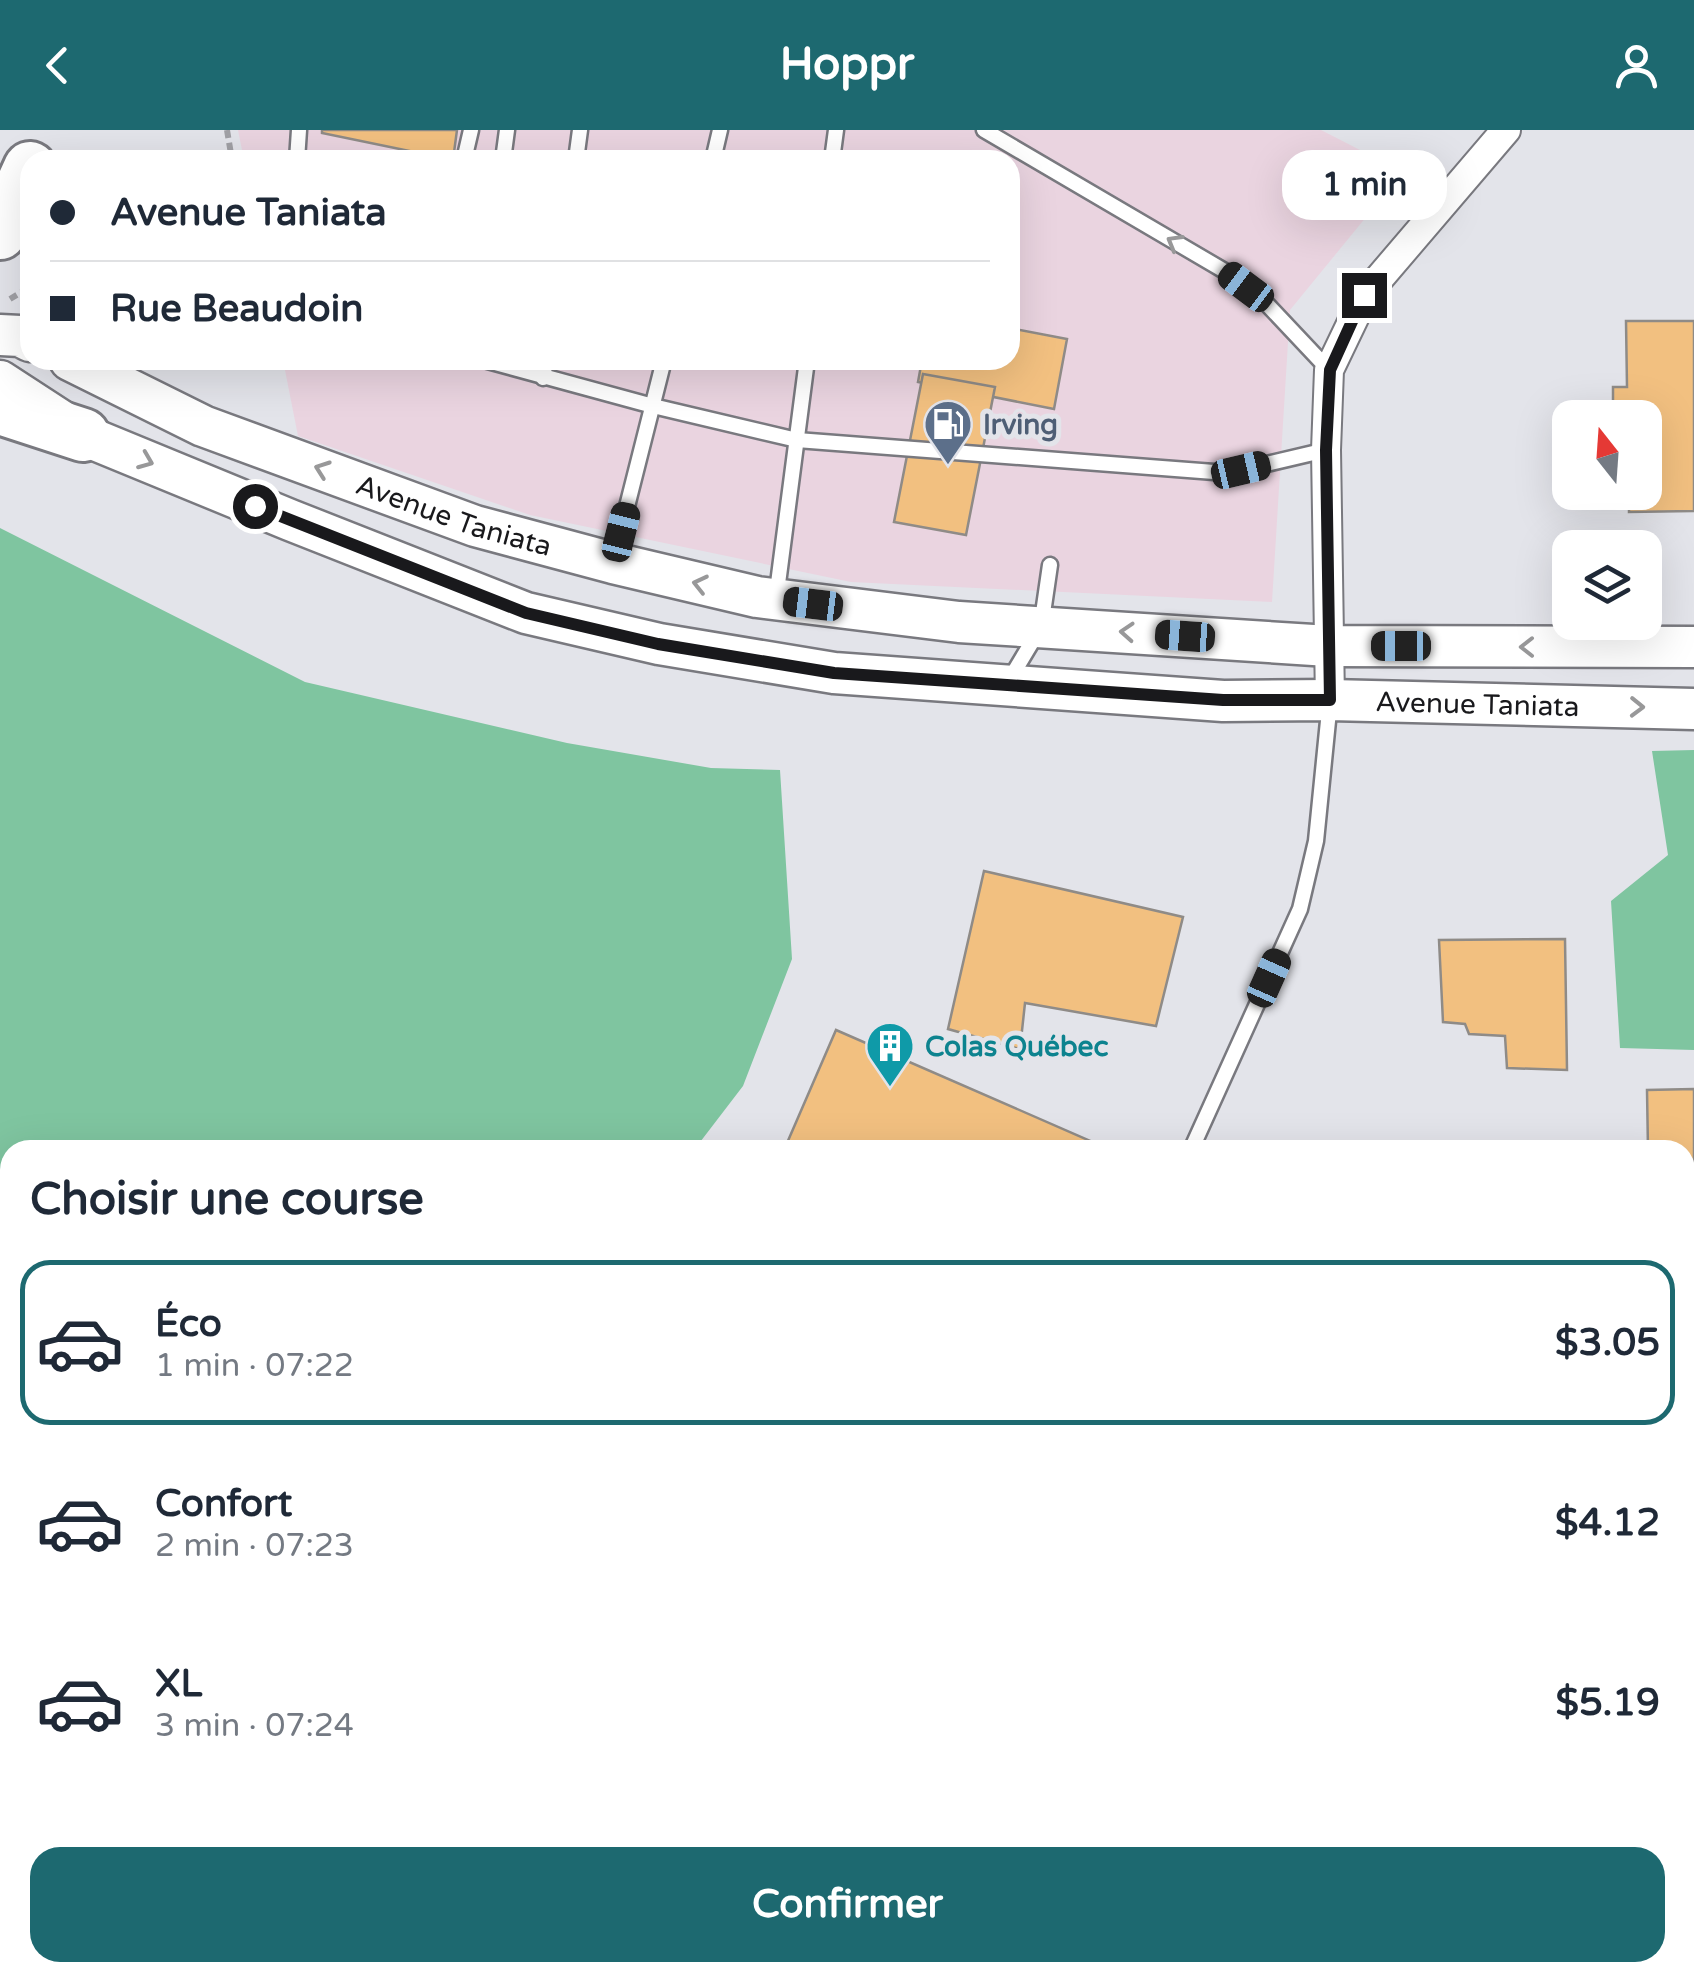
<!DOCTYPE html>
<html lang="fr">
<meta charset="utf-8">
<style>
body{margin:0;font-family:"Varela Round",sans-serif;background:#f6f6f7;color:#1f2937;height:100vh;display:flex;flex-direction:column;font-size:38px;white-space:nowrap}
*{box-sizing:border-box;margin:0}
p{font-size:32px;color:#747a83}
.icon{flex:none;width:55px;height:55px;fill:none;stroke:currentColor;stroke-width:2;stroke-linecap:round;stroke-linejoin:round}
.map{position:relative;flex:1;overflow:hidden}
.side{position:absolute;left:0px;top:1010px;width:1695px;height:842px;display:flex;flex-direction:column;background:#fff;border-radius:30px 30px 0 0;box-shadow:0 10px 40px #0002}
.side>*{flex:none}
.hud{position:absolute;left:20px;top:20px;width:1000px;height:220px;border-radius:30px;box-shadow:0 10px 40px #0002;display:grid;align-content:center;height:220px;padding:0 30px;background:#fff}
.needle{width:65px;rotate:343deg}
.controls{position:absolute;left:1552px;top:270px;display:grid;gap:20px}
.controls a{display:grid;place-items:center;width:110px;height:110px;border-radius:20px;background:#fff;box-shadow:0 10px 40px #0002;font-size:50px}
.end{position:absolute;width:45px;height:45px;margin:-22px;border:12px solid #19191c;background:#fff;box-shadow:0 0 0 5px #fff}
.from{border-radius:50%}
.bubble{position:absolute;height:70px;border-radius:30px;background:#fff;box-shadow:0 10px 40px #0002;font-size:32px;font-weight:700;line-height:70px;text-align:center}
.car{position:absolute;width:30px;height:60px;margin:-30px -15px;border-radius:12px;box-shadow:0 0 8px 2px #0007;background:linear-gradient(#222 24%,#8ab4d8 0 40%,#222 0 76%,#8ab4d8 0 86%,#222 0)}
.hud b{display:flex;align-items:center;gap:35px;height:95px;font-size:38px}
.hud b+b{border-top:2px solid #e0e1e3}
.hud i{width:25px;height:25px;background:#1f2937}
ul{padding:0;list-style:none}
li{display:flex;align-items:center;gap:30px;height:165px;margin:0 20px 15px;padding:0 10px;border:5px solid transparent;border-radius:30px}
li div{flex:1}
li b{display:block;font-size:38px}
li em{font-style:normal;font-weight:700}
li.current{border-color:#1d6970}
li>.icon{width:90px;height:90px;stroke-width:1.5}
h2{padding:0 30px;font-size:45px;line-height:120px}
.action{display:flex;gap:20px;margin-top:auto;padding:20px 30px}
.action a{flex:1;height:115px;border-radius:30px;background:#1d6970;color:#fff;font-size:40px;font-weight:700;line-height:115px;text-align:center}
header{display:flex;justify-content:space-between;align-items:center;height:130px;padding:0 30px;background:#1d6970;color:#fff;font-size:45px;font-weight:700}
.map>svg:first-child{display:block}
.commercial{fill:#ead4e0}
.green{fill:#7fc5a0}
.building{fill:#f2c080;stroke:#8f8b87;stroke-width:2.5}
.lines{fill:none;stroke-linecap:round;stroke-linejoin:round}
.service-casing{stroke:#79797f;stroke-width:19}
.minor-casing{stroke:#79797f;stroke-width:32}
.secondary-casing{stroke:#79797f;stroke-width:45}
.motorway-casing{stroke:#79797f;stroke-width:58}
.path{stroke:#a0a0a5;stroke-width:6;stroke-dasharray:8 5;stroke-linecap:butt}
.service{stroke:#fff;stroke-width:14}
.minor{stroke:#fff;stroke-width:28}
.secondary{stroke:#fff;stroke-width:40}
.motorway{stroke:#fff;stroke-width:52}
.oneway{stroke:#989899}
.route{stroke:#19191c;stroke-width:12}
.labels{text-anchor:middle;stroke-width:10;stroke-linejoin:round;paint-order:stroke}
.service-label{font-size:28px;font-weight:bold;fill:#4e5e75;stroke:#e3e4ea;text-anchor:start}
.street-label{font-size:28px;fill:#19191c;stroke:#e3e4ea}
.culture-label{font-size:28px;font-weight:bold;fill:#0d838f;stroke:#e3e4ea;text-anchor:start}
</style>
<header><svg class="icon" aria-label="back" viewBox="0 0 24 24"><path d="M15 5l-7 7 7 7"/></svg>Hoppr<svg class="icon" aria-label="person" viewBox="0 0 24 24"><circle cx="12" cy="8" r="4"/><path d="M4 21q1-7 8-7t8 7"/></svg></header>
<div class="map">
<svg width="1694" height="1852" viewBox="0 0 1694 1852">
<rect width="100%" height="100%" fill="#e3e4ea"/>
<path class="commercial" d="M238,0H1321L1403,42L1290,180L1272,472L851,452L530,385L298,306L283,230H1010V30H244Z"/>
<g class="green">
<path d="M0,398L305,552L567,613L711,638L780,640L792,829L743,956L694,1020H10V1752L0,1758Z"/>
<path d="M1694,620V920L1620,918L1611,771L1668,725L1652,621Z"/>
</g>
<g class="building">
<path d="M322,0H457L453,30L322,3Z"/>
<path d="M1626,191H1694V381L1629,382V362H1645V288L1613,286V257H1627Z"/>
<path d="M1010,198L1067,209L1054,279L918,252L922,230H1010Z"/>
<path d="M923,244L995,257L966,405L894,392Z"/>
<path d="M984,741L1183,787L1156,896L1025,873L1020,919L948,899Z"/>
<path d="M1565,809L1567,940L1507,938L1505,906L1469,904L1465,894L1443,892L1439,810Z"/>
<path d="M836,900L1102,1016L1100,1020H784Z"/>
<path d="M1694,959V1036H1685V1020H1648L1647,960Z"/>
</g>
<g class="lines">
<g class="service-casing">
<g id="service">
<path d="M984,0L1228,143L1264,171L1329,240"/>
<path d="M297,30L299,0"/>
<path d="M464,30L471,0"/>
<path d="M503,30L507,0"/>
<path d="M576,30L580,0"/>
<path d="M713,30L720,0"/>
<path d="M832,30L836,0"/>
<path d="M484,230L653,276L797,310L1214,342L1241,340L1326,320"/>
<path d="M543,248L546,230"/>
<path d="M614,428L664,230"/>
<path d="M776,469L807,230"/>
<path d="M1008,552L1041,497L1050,435"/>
<path d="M1191,1020L1300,779L1316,711L1330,571"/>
</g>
</g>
<g class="minor-casing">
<path id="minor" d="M1330,570L1326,320L1329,240L1365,165L1506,0"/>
</g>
<g class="secondary-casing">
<g id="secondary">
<path d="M0,205L20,206L30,211"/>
<path id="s1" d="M70,230L203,296L475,396L613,433L757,467L959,492L1329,516L1694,517"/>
<path id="s2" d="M0,251L83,305L290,390L526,483L659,514L834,543L1223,571L1330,570L1694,579"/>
</g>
</g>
<g class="motorway-casing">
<g id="motorway">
<path d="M0,103L30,38"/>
<path d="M0,278L83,305"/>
</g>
</g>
<g class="path">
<path d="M227,0L232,30"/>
<path d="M10,169L30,157"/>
</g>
<use href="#service" class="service"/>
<use href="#minor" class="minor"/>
<use href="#secondary" class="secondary"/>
<use href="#motorway" class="motorway"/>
</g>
<defs><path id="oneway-chevron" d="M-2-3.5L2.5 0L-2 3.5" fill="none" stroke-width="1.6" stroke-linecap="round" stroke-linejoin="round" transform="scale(2.5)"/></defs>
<g class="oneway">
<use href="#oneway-chevron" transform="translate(1174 112) rotate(-150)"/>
<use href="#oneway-chevron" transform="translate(146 331) rotate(22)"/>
<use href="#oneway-chevron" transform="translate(322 339) rotate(-160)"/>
<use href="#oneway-chevron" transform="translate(700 454) rotate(-167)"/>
<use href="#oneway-chevron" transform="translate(1127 502) rotate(-176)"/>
<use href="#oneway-chevron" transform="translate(1527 517) rotate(-180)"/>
<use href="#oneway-chevron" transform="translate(1637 577) rotate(1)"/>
</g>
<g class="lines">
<path class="route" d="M255,376L526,483L658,514L834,543L1223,570H1330L1326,320L1330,240L1364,165"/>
</g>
<defs>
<g id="fuel-pin" transform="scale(2.5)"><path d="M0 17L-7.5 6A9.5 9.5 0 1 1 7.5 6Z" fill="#5c6f8a" stroke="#e3e4ea"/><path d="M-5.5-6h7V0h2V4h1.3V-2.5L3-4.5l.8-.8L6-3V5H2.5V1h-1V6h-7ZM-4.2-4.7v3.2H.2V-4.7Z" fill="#fff"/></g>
<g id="building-pin" transform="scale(2.5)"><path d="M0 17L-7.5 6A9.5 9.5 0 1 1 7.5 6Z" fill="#0f9aa8" stroke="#e3e4ea"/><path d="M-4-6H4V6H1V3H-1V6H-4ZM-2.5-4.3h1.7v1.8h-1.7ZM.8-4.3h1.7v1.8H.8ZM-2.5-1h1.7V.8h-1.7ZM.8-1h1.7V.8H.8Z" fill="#fff"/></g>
</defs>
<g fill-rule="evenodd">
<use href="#fuel-pin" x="948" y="294"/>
<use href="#building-pin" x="890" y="916"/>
</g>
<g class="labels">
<g class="service-label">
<text x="983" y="304">Irving</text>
</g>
<g class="street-label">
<text dy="10" stroke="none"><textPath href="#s1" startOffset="415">Avenue Taniata</textPath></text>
<text dy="10" stroke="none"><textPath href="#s2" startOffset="1535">Avenue Taniata</textPath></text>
</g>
<g class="culture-label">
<text x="925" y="926">Colas Québec</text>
</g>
</g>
</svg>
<div class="controls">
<a><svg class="needle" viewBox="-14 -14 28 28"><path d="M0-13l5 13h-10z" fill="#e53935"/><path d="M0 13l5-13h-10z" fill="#747a83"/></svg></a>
<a><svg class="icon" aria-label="layers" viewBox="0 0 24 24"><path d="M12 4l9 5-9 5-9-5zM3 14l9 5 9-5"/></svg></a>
</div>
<i class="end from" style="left:255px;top:376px"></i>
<i class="end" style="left:1364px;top:165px"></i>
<div class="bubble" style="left:1282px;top:20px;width:165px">1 min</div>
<i class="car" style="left:1246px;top:157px;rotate:307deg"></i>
<i class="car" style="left:1241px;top:340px;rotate:77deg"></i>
<i class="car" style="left:621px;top:402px;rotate:14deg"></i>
<i class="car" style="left:813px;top:474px;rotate:277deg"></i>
<i class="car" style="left:1185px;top:506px;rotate:274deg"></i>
<i class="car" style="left:1401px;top:516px;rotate:270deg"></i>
<i class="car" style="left:1269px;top:848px;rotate:24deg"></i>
<div class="hud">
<b><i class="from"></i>Avenue Taniata</b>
<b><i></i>Rue Beaudoin</b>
</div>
<section class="side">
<h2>Choisir une course</h2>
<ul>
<li class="current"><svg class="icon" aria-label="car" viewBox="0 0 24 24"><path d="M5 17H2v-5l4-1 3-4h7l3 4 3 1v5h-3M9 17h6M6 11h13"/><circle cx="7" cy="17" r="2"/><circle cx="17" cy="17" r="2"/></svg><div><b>Éco</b><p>1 min · 07:22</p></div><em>$3.05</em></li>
<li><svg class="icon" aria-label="car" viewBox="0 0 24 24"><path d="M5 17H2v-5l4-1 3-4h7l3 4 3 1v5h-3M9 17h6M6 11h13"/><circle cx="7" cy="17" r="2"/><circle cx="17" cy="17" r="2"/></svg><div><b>Confort</b><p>2 min · 07:23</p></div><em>$4.12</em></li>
<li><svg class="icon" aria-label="car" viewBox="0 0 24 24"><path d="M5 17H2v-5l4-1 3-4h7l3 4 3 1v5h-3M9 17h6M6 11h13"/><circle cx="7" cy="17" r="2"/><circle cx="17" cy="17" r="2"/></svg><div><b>XL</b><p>3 min · 07:24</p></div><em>$5.19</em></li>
</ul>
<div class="action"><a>Confirmer</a></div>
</section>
</div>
